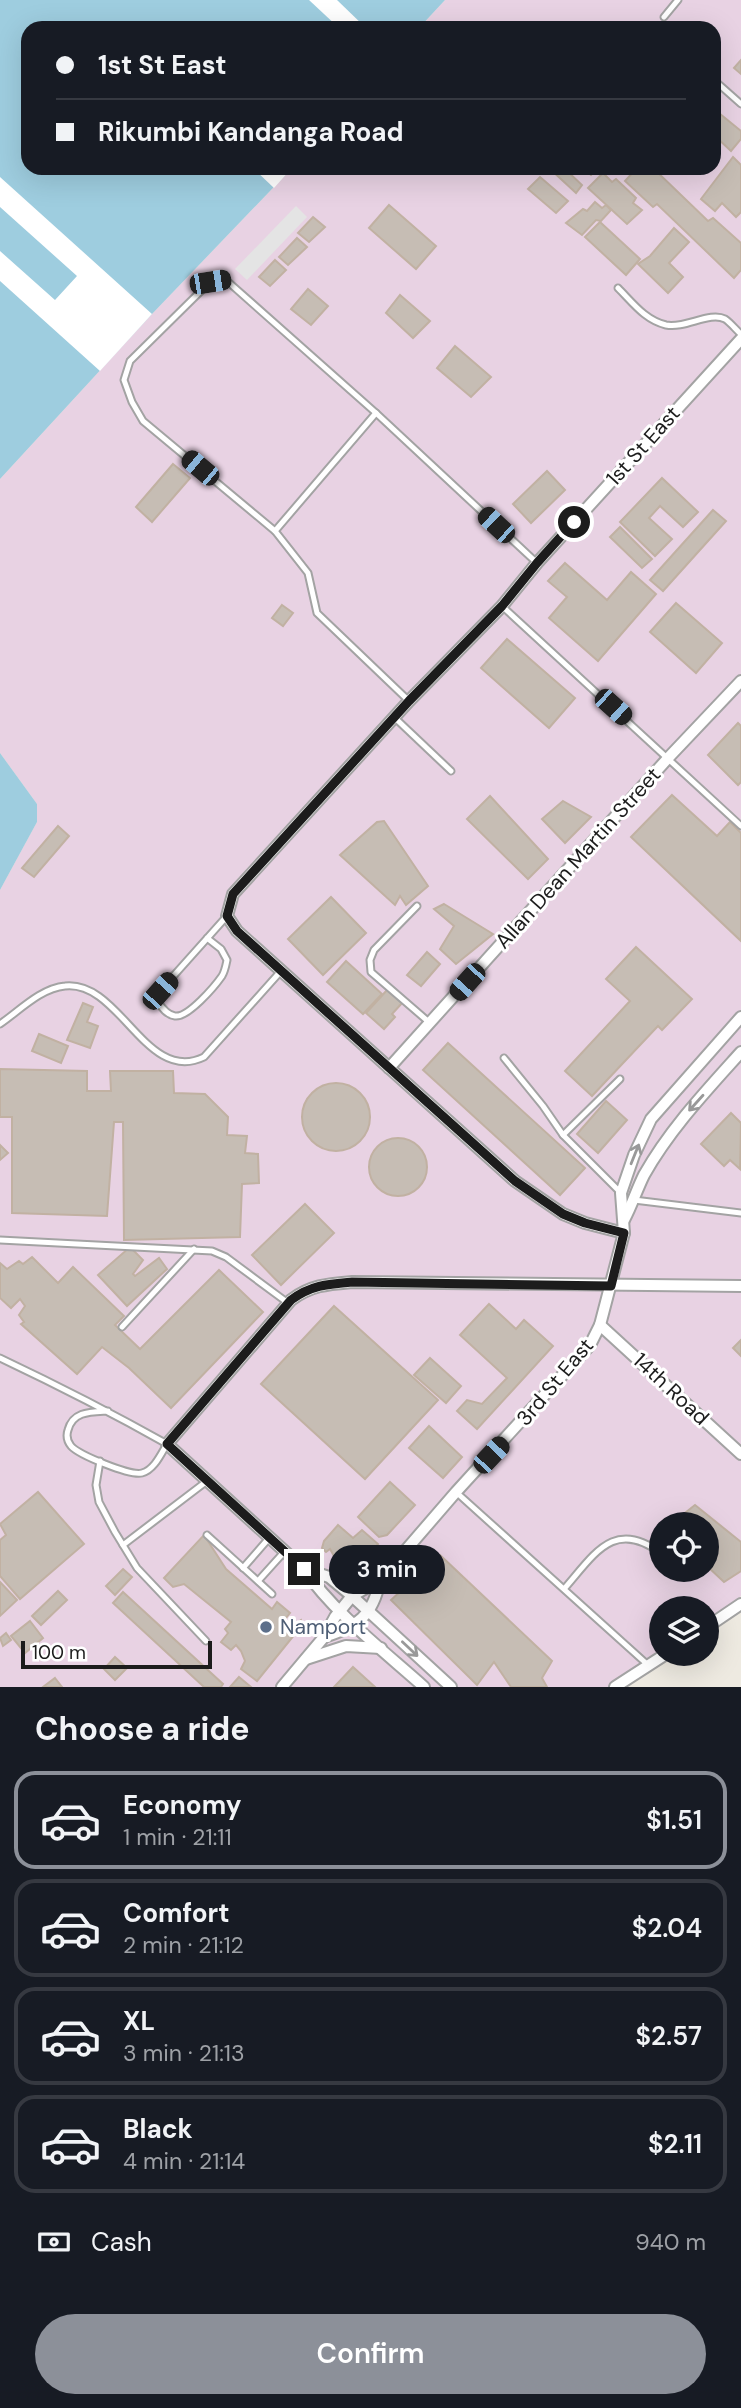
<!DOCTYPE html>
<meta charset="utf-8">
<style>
body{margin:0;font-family:"DM Sans",sans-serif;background:#20242c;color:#f1f3f6;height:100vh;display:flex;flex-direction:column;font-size:26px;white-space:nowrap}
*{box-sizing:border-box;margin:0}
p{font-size:23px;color:#9ea1a6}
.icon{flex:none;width:38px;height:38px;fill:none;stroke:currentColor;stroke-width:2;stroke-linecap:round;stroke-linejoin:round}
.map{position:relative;height:1687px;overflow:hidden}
.panel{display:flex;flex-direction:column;background:#171b24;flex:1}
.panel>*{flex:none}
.banner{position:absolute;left:21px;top:21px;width:700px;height:154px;border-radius:21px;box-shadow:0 7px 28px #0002;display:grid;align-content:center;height:154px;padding:0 35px;background:#171b24}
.controls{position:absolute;left:649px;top:1512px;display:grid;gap:14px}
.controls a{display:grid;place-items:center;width:70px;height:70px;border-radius:50%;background:#171b24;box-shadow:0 7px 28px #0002;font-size:35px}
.scale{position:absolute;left:21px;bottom:18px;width:191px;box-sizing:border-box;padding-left:7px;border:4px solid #1c1c1c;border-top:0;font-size:19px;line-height:24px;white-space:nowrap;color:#1c1c1c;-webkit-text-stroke:5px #fff;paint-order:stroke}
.end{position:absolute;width:32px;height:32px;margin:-16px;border:9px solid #1c1c1c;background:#fff;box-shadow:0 0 0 4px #fff}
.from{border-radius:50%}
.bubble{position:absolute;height:49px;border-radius:24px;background:#171b24;box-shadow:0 7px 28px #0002;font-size:23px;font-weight:600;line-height:49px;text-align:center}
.car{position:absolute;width:21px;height:42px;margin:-21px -10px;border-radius:9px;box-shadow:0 0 5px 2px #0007;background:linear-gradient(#222 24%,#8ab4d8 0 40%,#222 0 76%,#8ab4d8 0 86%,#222 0)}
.banner b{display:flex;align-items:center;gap:24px;height:66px;font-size:26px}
.banner b+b{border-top:2px solid #363941}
.banner i{width:18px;height:18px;background:#f1f3f6}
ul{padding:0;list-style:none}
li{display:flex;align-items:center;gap:21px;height:98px;margin:0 14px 10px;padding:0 21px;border:4px solid #363941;border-radius:21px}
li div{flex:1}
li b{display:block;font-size:26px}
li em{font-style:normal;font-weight:600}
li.on{border-color:#8c9099}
li>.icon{width:63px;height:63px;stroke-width:1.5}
h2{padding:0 35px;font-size:32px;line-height:84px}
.pay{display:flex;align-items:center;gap:18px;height:77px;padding:0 35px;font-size:26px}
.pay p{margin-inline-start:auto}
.cta{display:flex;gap:14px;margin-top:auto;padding:14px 35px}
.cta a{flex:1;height:80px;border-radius:42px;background:#8c9099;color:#fff;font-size:28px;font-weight:600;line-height:80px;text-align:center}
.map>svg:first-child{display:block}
.industrial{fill:#e8d2e3;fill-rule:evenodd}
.parking{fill:#e4e4e4}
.water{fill:#9ecddf}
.pier{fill:#fff}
.building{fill:#c6bdb4;stroke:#c1b1a2;stroke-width:2}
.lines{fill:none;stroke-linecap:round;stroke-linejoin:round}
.lane-casing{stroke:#a3a3a3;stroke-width:9}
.street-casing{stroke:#a3a3a3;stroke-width:14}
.lane{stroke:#fff;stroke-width:5}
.street{stroke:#fff;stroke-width:10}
.oneway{stroke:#999}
.route{stroke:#1c1c1c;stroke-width:9}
.service-dot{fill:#5c6f8a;stroke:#fff;stroke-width:2.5}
.labels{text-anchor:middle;stroke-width:6;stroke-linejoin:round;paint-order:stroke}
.street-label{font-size:21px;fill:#1c1c1c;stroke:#fff}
.service-label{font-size:21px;fill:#4e5e75;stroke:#fff;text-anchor:start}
</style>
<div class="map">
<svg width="741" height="1687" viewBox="0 0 741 1687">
<rect width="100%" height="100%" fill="#eeeae1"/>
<path class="industrial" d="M445,0H741V1596L707,1620V1608H662L661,1651L610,1687H0V890L37,822V804L0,753V479L152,314L292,168H714V28H419ZM662,1524H707V1570H662Z"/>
<path class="parking" d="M296,206L307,217L247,280L235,269Z"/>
<g class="water">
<path d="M0,0H445L419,28H28V168H292L152,314L0,479Z"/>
<path d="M0,753L37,804V822L0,890Z"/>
</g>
<g class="pier">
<path d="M309,0H337L366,28H339Z"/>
<path d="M253,168H290L291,169L274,188Z"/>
<path d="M0,177L152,314L100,371L0,281V251L55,300L77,276L0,207Z"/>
</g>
<g class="building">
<path d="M741,60V74L734,68Z"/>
<path d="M714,109L741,131V139L731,151L714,135Z"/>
<path d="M733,157L741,165V212L736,217L722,203L715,211L701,199Z"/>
<path d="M549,168H564L582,185L576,193Z"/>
<path d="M582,168H598L591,175Z"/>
<path d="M637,168H653L708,221L713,218L741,243V270L734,278L657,204L653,207L625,181Z"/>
<path d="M603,173L612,182L616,179L636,198L633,203L642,210L627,224L588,188Z"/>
<path d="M540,177L568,201L556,213L528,189Z"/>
<path d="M595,202L602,208L606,205L611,210L601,221L596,220L582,235L566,223L583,209L587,211Z"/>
<path d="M389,205L436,246L416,269L369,228Z"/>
<path d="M313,217L325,227L309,242L298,233Z"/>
<path d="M600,222L640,259L626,275L585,237Z"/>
<path d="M674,228L689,242L669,263L683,277L668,293L638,264L650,256Z"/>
<path d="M297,238L307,247L288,265L279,257Z"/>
<path d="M275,260L286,270L270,286L259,277Z"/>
<path d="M308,289L328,306L311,325L291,309Z"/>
<path d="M400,295L430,321L413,338L386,313Z"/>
<path d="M455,346L491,377L471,397L437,368Z"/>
<path d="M173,464L190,478L152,522L136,507Z"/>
<path d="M547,471L565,490L531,523L513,504Z"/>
<path d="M662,478L698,512L683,527L660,506L649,518L672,539L655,556L620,522Z"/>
<path d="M713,510L726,521L663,591L650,580Z"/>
<path d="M620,527L652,559L642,568L610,537Z"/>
<path d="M565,563L607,600L631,572L656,594L598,661L549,618L567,597L548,581Z"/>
<path d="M676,603L722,643L696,673L650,632Z"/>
<path d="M282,605L293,613L283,626L272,618Z"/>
<path d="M507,639L575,698L549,728L481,668Z"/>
<path d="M738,723L741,726V782L738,785L708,755Z"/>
<path d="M672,795L717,836L730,822L741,833V941L631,837Z"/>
<path d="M490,796L548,859L528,879L467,819Z"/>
<path d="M563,801L591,817L565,843L542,819Z"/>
<path d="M384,821L428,886L406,905L400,896L395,905L340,855L377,822Z"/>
<path d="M58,826L69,836L34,877L22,868Z"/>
<path d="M331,897L366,933L323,975L288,939Z"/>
<path d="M444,904L493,934L456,964L440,949L454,926L434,909Z"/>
<path d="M636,947L692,999L662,1030L658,1026L592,1096L565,1071L630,1001L606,979Z"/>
<path d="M427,952L440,964L421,986L407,975Z"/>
<path d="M346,961L382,994L363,1014L327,982Z"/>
<path d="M388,989L403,1002L392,1014L395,1017L384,1029L366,1013Z"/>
<path d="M83,1003L93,1007L87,1022L98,1026L90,1048L67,1040Z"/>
<path d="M39,1034L68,1046L61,1063L32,1051Z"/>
<path d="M448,1043L585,1168L560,1195L423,1070Z"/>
<path d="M0,1069L87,1071V1091H111L110,1071H173L174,1093L205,1094L228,1117L227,1135L247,1136L245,1153L258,1154L259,1183L242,1184L240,1237L124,1240L123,1122H114L107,1216L12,1213V1117H0Z"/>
<circle cx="336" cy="1117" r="34"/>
<path d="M606,1101L627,1120L598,1153L577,1134Z"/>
<path d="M731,1113L741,1123L740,1169L730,1160L724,1166L701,1144Z"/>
<circle cx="398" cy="1167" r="29"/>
<path d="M0,1145L8,1153L0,1160Z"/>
<path d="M305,1204L334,1233L281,1285L252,1255Z"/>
<path d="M130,1247L143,1260L133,1274L135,1276L159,1258L167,1269L127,1306L98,1275Z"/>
<path d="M32,1257L58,1283L73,1267L124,1316L115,1325L140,1349L219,1270L263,1312L171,1408L129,1368L102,1347L77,1374L21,1324L24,1322L19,1315L25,1306L20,1299L11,1308L0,1298V1263L7,1269L19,1261L23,1264Z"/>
<path d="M489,1304L516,1329L524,1320L553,1346L477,1429L457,1411L467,1400L482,1404L507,1378L460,1335Z"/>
<path d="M334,1306L438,1400L365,1479L261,1384Z"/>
<path d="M741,1340V1356L733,1348Z"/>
<path d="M430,1358L461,1386L446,1403L414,1375Z"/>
<path d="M429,1426L462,1457L443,1478L409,1448Z"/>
<path d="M390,1482L415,1505L387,1535L379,1537L358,1517Z"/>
<path d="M38,1492L84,1544L20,1599L0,1576V1540L6,1535L0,1524Z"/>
<path d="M695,1505L741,1542V1571L724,1582L707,1566V1524H671Z"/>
<path d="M338,1525L353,1538L362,1530L378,1544L358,1568L350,1572L342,1566L344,1563L334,1556L330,1549L326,1552L322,1548L324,1541Z"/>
<path d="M204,1535L226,1569L272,1609L277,1602L290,1613L282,1623L287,1631L301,1620L303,1624L257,1681L241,1669L245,1661L241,1651L236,1645L231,1650L221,1642L228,1633L225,1629L231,1622L184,1584L173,1587L164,1578Z"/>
<path d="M440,1555L552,1661L542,1678L547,1687H511L494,1662L477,1685L391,1600Z"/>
<path d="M123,1569L132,1577L115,1595L106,1586Z"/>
<path d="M0,1582L17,1600L0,1616Z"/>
<path d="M58,1591L67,1600L41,1625L32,1616Z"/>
<path d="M123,1592L223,1684L221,1687H204L113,1603Z"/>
<path d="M30,1621L43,1638L25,1653L11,1636Z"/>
<path d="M6,1633L11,1640L3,1646L0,1638Z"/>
<path d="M115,1657L127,1668L115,1680L104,1669Z"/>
<path d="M353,1667L375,1687H334Z"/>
<path d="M239,1677L251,1687H230Z"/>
<path d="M55,1678L62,1687H43Z"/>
</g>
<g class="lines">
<g class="lane-casing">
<g id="lane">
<path d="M664,17L678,0"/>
<path d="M714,80L741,104"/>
<path d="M618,288C633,303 645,320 666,325C685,329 710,311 725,319C731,323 736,330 741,334"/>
<path d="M275,531L376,413"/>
<path d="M502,606L741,826"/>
<path d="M409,701L317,613L308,573L275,531L143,421L132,402L124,380L130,361L210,282L226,280L376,413L537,563"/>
<path d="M394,717L451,771"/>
<path d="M417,906L374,950L370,960L371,972L430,1023"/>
<path d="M207,938L221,949L227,960C226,965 225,971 222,976C215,986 188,1018 175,1016C167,1015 162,1008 158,1002L160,991L227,916"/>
<path d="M0,1024C19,1011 41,988 65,986C120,980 146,1085 204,1057L281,971"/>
<path d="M504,1058L543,1106L563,1135L621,1193"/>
<path d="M563,1135L620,1079"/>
<path d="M634,1200L741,1213"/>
<path d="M0,1240L212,1251L226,1257L288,1303"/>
<path d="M122,1327L194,1249"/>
<path d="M0,1358C57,1385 112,1413 167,1444C161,1454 154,1470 142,1473C130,1476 79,1455 71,1446C67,1441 66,1436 68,1430C73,1411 91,1412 108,1411"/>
<path d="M100,1461L96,1485L99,1502L115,1532L137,1568L206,1641"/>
<path d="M456,1492L648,1665"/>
<path d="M207,1535L272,1594"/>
<path d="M123,1545L207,1481"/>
<path d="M243,1568L270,1537"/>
<path d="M258,1581L285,1551"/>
<path d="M564,1589C594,1555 614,1517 662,1554"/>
</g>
</g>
<g class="street-casing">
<g id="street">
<path d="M389,1068L669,757L741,681"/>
<path d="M624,1220C632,1205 637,1189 644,1175C670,1129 706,1091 741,1052"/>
<path d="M624,1233L585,1223L563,1214L515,1181L237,931L227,916L233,894L409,701L502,606L537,563L741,339"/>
<path d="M600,1325L741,1454"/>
<path d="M304,1569L329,1577L352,1596L451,1687"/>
<path d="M707,1627L741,1604"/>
<path d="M324,1637C358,1626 373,1616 380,1580"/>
<path d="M306,1659L346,1646L381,1648"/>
<path d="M282,1687L324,1637L335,1617L352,1596L380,1580L456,1492L590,1345L600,1325L624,1233L621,1193L634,1155L651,1119L741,1017"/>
<path d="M424,1687C385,1652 333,1612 304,1569L167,1444L291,1300C311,1285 328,1284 352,1282L741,1286"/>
<path d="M615,1687L666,1654"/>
</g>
</g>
<use href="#lane" class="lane"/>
<use href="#street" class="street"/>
</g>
<defs><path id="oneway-shaft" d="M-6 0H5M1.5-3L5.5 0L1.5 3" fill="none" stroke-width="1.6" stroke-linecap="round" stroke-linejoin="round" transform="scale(1.75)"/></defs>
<g class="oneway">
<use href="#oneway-shaft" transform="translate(696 1103) rotate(132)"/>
<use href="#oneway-shaft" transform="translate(635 1154) rotate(-68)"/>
<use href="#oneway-shaft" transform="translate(410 1649) rotate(43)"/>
</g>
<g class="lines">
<path class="route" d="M304,1569L167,1444L291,1300C311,1285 328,1284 352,1282L611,1286L624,1233L585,1223L563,1214L515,1181L237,931L227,916L233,894L409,701L502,606L537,563L574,522"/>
</g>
<circle class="service-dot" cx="266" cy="1627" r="7"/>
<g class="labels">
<g class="street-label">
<text transform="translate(643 446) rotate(-48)" y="7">1st St East</text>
<text transform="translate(578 858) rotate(-48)" y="7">Allan Dean Martin Street</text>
<text transform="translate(555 1382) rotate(-50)" y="7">3rd St East</text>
<text transform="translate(671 1389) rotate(43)" y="7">14th Road</text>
</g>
<g class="service-label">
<text x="280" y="1634">Namport</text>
</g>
</g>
</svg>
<div class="controls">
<a><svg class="icon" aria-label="locate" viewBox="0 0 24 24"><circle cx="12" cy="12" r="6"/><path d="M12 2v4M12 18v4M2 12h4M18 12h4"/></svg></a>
<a><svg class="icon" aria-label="layers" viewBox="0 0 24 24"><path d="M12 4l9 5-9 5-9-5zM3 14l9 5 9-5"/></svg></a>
</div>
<div class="scale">100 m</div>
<i class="end from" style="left:574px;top:522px"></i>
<i class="end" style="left:304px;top:1569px"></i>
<div class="bubble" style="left:329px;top:1545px;width:116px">3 min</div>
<i class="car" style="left:210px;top:282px;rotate:81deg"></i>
<i class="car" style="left:200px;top:468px;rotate:310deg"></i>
<i class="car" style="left:496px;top:525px;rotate:313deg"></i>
<i class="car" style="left:613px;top:707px;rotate:132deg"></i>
<i class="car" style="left:467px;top:982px;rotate:222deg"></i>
<i class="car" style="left:160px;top:991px;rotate:42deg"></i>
<i class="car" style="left:491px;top:1455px;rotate:43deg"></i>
<div class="banner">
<b><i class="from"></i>1st St East</b>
<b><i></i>Rikumbi Kandanga Road</b>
</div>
</div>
<section class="panel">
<h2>Choose a ride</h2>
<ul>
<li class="on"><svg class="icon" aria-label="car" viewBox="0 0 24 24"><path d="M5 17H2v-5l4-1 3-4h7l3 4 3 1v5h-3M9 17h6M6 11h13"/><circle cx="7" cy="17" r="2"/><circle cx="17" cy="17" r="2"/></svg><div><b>Economy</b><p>1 min · 21:11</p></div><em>$1.51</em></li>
<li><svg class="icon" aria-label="car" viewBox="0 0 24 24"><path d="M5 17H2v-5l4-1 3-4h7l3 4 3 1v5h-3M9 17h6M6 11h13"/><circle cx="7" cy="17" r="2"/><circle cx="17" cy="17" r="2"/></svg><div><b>Comfort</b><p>2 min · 21:12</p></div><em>$2.04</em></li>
<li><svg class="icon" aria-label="car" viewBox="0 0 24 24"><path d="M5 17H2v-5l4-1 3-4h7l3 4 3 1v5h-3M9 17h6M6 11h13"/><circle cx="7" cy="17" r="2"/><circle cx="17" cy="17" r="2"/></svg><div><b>XL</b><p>3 min · 21:13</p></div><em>$2.57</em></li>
<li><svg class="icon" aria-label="car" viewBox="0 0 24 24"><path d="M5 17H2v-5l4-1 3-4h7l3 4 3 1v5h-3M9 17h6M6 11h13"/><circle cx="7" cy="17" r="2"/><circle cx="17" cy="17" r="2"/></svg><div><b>Black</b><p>4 min · 21:14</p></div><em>$2.11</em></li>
</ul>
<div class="pay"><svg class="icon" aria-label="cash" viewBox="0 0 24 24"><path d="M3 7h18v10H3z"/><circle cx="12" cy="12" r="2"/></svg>Cash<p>940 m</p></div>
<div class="cta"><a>Confirm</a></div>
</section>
